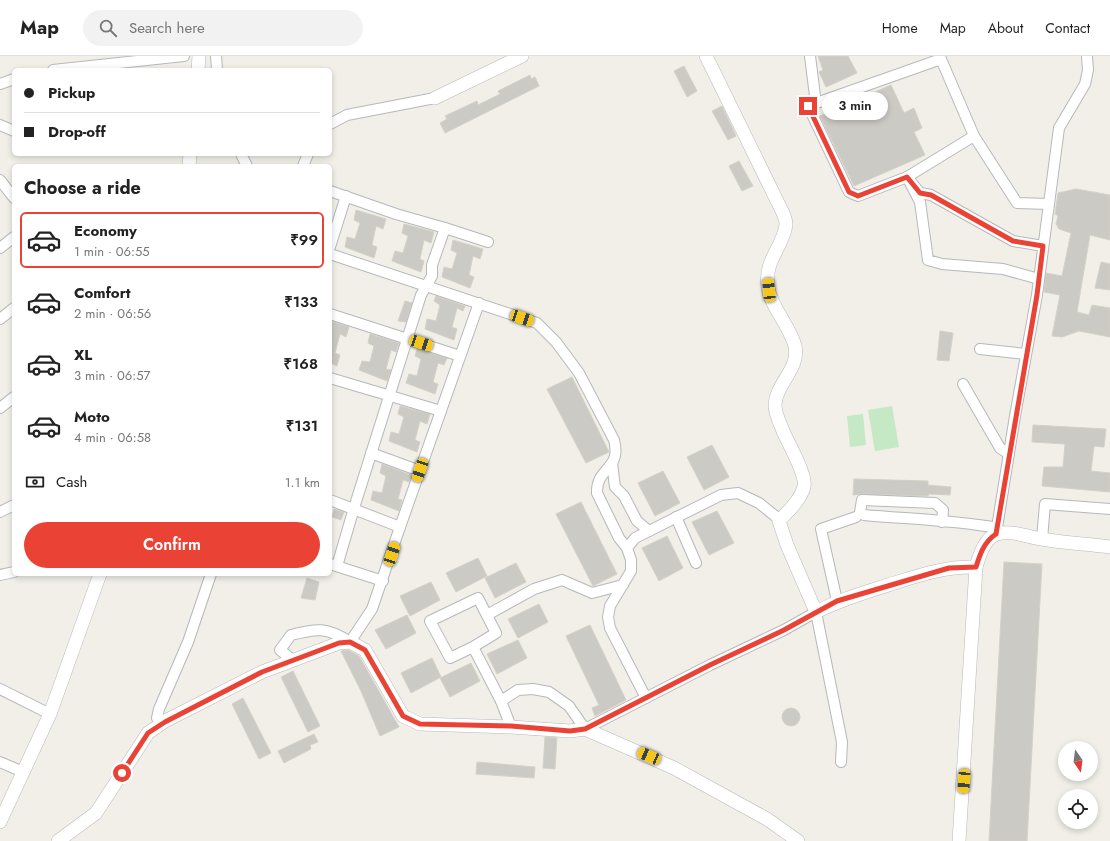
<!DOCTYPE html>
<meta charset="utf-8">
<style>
body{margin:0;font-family:Jost,sans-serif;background:#f2f2f2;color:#222;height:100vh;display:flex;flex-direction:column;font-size:15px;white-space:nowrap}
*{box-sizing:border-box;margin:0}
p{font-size:13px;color:#767676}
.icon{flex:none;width:22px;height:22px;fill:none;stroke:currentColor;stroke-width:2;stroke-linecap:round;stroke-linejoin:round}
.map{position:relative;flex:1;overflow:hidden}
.side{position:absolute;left:12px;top:108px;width:320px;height:412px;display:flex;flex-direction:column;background:#fff;border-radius:6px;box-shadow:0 2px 6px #0003}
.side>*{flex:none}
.top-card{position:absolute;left:12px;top:12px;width:320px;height:88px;border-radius:6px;box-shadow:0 2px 6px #0003;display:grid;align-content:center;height:88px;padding:0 12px;background:#fff}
.needle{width:26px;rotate:166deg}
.buttons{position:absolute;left:1058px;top:685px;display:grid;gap:8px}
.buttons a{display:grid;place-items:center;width:40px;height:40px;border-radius:50%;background:#fff;box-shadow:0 2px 6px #0003;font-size:20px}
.end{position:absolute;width:18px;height:18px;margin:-9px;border:5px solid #ea4335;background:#fff;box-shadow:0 0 0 2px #fff}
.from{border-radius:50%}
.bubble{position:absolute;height:28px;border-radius:14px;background:#fff;box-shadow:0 2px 6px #0003;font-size:13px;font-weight:600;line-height:28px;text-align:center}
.car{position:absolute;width:12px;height:24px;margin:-12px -6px;border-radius:5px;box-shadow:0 0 3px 1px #0007;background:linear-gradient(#f5c518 24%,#345 0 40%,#f5c518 0 76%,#345 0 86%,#f5c518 0)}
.top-card b{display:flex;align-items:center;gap:14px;height:38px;font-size:15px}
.top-card b+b{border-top:1px solid #e0e0e0}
.top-card i{width:10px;height:10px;background:#222}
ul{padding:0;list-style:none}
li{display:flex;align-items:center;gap:12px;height:56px;margin:0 8px 6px;padding:0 4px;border:2px solid transparent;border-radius:6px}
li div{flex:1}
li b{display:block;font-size:15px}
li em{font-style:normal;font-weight:600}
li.selected{border-color:#ea4335}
li>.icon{width:36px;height:36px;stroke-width:1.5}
h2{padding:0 12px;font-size:18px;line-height:48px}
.pay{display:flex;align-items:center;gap:10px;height:44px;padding:0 12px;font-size:15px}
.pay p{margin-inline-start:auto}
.button{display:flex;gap:8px;margin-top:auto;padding:8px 12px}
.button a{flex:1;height:46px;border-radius:24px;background:#ea4335;color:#fff;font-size:16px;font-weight:600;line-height:46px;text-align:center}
header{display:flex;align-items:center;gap:24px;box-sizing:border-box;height:56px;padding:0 20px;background:#fff;border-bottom:1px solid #e0e0e0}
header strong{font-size:19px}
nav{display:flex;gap:22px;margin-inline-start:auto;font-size:14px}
.search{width:280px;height:36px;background:#f2f2f2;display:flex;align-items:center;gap:10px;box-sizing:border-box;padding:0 14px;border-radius:22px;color:#767676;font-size:15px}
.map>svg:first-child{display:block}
.green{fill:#c5e8c5}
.building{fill:#cccac5;stroke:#d6d1c6}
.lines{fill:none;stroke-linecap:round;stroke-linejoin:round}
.minor-casing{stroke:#b5b8bc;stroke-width:12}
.tertiary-casing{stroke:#b5b8bc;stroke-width:14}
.minor{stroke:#fff;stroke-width:10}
.tertiary{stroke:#fff;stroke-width:13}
.route{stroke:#ea4335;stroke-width:5}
</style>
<header>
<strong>Map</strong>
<div class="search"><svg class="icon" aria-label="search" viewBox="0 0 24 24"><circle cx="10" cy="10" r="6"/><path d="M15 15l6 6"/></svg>Search here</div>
<nav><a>Home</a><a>Map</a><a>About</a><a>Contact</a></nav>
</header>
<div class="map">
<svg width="1110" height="785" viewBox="0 0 1110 785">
<rect width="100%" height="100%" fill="#f1efe8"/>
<g class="green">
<path d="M892,350L899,391L875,395L868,354Z"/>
<path d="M863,358L866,389L850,391L847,360Z"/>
</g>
<g class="building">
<path d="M818,0H848L857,17L826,31L819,16L823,14Z"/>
<path d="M684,10L697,35L687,41L674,15Z"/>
<path d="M530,19L531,23L535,21L539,30L445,77L440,67L447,63L445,60L477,45L478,49L500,38L498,35Z"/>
<path d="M891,29L904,57L914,52L922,72L914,76L925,99L854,130L820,60Z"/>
<path d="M722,50L736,80L728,84L712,55Z"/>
<path d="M739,105L753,130L742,135L729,110Z"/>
<path d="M1076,133L1110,139V184L1090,179L1077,256L1089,259L1092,249L1110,252V281L1079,275L1062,281L1052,280L1060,239L1044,236L1046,217L1062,220L1071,177L1059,173L1056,168L1058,160L1055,158L1058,137Z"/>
<path d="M356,154L386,163L383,173L376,170L372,189L377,191L374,202L345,191L347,181L355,183L360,167L354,164Z"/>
<path d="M404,168L434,176L431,187L424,184L420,203L424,205L421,216L392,205L395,195L403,197L408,180L402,177Z"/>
<path d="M453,184L483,193L480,203L473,200L469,219L474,221L470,232L442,221L444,211L452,213L457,197L451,194Z"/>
<path d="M1101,206L1110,208V234L1095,232Z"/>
<path d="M436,240L465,250L463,255L457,252L452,271L457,273L454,284L425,273L427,263L436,265L440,249L434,245Z"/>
<path d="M405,245L412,247L406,266L398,265Z"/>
<path d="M330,265L349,271L346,281L340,278L335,297L340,299L337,310L330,307Z"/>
<path d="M940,275L953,277L949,305L937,304Z"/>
<path d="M370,278L399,287L396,296L391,294L386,313L391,314L387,325L359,314L362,305L370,306L374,290L368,287Z"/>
<path d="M417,293L447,302L444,309L438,307L433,326L438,328L435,338L406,327L409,318L417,320L421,303L415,300Z"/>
<path d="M572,321L609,396L586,407L547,333Z"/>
<path d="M400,350L430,358L427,368L420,365L415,384L420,386L417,396L389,385L391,376L399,378L404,361L398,358Z"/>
<path d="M1033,369L1106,373L1104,391L1094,390L1091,415L1110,417V436L1042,430L1044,411H1063L1065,388L1032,386Z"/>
<path d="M712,389L729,421L704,434L687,401Z"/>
<path d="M382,408L411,419L409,426L403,424L398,443L402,444L399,455L371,444L373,435L382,437L386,420L380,417Z"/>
<path d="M663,415L680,447L655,460L638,427Z"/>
<path d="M854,423L928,425V429L951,431L950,439L929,438L928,440L862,438L853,439Z"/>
<path d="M581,446L617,518L593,530L556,458Z"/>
<path d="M334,453L344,456L341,464L332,461Z"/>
<path d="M717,455L734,487L709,499L692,466Z"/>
<path d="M667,480L683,512L659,525L642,492Z"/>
<path d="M478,502L487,520L456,536L446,517Z"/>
<path d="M1004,506L1042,508L1027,785H989Z"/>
<path d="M516,507L526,526L495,542L485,522Z"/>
<path d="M307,522L319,526L315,544L301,542Z"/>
<path d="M431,526L440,544L410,560L400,540Z"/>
<path d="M539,548L548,566L518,582L508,563Z"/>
<path d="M407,559L416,577L386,593L375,574Z"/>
<path d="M590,569L626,644L595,660L592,652L599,649L566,580Z"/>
<path d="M518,584L527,602L497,618L487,598Z"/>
<path d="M348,594L359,600L399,671L380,680L361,635L341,595Z"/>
<path d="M432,602L441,621L411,637L401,617Z"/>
<path d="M471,607L480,625L450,641L440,622Z"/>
<path d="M293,615L320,670L308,676L281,621Z"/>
<path d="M243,642L271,697L259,703L232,648Z"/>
<circle cx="791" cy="661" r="9"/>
<path d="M314,678L318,686L310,689L311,693L284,707L278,695Z"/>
<path d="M545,681L557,682L555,713L543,712Z"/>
<path d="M477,706L535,711L534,722L476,718Z"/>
</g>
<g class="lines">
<g class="minor-casing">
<g id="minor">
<path d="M216,0L217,14"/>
<path d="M810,0L815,40L808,50L849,136L858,140L907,121L920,146L928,204L942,208L1003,213L1039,223"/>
<path d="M53,14L184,0"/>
<path d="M0,28L14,23"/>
<path d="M808,50L941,3L974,80L1017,147L1049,148"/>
<path d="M330,68L347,59L435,42"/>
<path d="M0,69L14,75"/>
<path d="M974,80L907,121L920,137L931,139L1013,185L1043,190"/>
<path d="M241,98L247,110"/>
<path d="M303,110L308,98"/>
<path d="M0,124L14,142"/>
<path d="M330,135L396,158L445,172"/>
<path d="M330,191L346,140"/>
<path d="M0,192L14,181"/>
<path d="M330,198L537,267L556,286L579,317L614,384C622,414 596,411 597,437L619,482L627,492"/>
<path d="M330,258L460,300"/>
<path d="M0,263L14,252"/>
<path d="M980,293L1026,298"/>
<path d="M330,322L441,355"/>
<path d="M963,328L1000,392L1009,398"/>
<path d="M0,352L14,341"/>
<path d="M371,397L420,415"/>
<path d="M612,407L615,431L624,440L637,465L649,475"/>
<path d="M0,456L14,449"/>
<path d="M676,461L696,507"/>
<path d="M942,466L943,454L935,447L862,444L860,456L864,459C908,463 954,464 997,472"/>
<path d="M400,471L479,247"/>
<path d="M996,478L1015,360L1037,239L1059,72L1085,28L1088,14L1087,0"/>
<path d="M1042,483L1045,448L1110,453"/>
<path d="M330,508L383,525"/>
<path d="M337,510L354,452L421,239L432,220V209L445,172L488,186"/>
<path d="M0,519L14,516"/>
<path d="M837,545L821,473L856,461"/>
<path d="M487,559L534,533L562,524L592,537L623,529"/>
<path d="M473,591L450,602L430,565L478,542L496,577L473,591L501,645L511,671"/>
<path d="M294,605L280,594L291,579C317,572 327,571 350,586L372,553L400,471L330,444"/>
<path d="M0,633L50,658"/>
<path d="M646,642L610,572L608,561L610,550L631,515V504L627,492L635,482L721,439L738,437L759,447L780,464"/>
<path d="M501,645L518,634L533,633L549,636L569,650L585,673L710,609L784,574L816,556L842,686L841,706"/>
<path d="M157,662L159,653L188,586L211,518"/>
<path d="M0,706L23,716"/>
</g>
</g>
<g class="tertiary-casing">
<g id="tertiary">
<path d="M706,0L782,155C784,159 786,165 786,169C782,194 764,203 768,232C772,253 790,270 795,290C800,313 776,327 775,349C775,358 780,367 783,375C788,387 807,419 804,431C800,445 788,455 779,465L787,489L816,556C839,544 863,537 888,529C917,520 945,510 976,511"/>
<path d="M198,14L199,0"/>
<path d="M435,42L522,0"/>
<path d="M189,110L190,98"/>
<path d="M0,766L50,658L100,518"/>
<path d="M58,785L96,757L148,677L165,665L262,616L339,587L350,586L365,594L403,660L420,668L511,671L570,675L585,673L674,712L767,763L798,785"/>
<path d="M959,785L976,511C979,501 984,482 997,478C1012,474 1028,481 1042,483C1064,487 1088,488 1110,491"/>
</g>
</g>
<use href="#minor" class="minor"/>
<use href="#tertiary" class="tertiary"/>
</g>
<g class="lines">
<path class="route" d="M122,717L148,677L165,666L262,616L339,587L350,586L365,594L403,660L420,668L511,670L570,675L585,673L710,609L784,574L837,545L949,512L976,511C980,498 984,486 996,478L1037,239L1043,190L1013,185L931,139L920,137L907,121L858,140L849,136L808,50"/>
</g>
</svg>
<div class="buttons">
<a><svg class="needle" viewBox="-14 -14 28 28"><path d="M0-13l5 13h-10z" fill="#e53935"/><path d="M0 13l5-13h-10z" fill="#767676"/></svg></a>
<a><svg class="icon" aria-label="locate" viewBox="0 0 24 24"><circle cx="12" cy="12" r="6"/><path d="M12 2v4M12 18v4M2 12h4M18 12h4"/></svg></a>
</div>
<i class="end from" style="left:122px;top:717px"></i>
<i class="end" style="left:808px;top:50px"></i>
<div class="bubble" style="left:822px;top:36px;width:66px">3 min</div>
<i class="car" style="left:769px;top:234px;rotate:354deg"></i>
<i class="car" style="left:522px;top:262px;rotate:109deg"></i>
<i class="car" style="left:421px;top:287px;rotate:108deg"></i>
<i class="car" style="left:420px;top:414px;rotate:199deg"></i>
<i class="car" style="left:392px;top:498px;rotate:18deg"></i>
<i class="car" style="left:649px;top:700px;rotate:293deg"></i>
<i class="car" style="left:964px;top:725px;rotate:184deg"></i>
<div class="top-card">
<b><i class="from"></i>Pickup</b>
<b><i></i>Drop-off</b>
</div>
<section class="side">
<h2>Choose a ride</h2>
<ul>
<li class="selected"><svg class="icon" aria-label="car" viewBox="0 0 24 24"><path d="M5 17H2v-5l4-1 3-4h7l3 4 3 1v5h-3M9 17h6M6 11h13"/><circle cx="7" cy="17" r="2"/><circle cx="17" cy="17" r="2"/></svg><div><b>Economy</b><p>1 min · 06:55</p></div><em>₹99</em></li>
<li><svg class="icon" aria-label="car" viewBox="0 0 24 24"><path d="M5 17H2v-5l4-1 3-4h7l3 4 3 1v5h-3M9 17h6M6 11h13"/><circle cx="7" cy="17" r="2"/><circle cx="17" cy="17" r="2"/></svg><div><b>Comfort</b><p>2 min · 06:56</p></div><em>₹133</em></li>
<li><svg class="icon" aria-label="car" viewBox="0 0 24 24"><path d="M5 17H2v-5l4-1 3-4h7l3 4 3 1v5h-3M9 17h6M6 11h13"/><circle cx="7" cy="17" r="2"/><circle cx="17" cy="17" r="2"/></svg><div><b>XL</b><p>3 min · 06:57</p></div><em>₹168</em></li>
<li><svg class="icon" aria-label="car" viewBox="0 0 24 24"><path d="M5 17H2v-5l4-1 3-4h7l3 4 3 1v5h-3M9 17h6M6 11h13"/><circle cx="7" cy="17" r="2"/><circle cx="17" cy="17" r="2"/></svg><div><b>Moto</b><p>4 min · 06:58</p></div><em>₹131</em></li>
</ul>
<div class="pay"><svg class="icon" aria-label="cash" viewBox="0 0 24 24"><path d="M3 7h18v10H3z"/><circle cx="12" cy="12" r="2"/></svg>Cash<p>1.1 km</p></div>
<div class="button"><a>Confirm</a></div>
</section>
</div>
